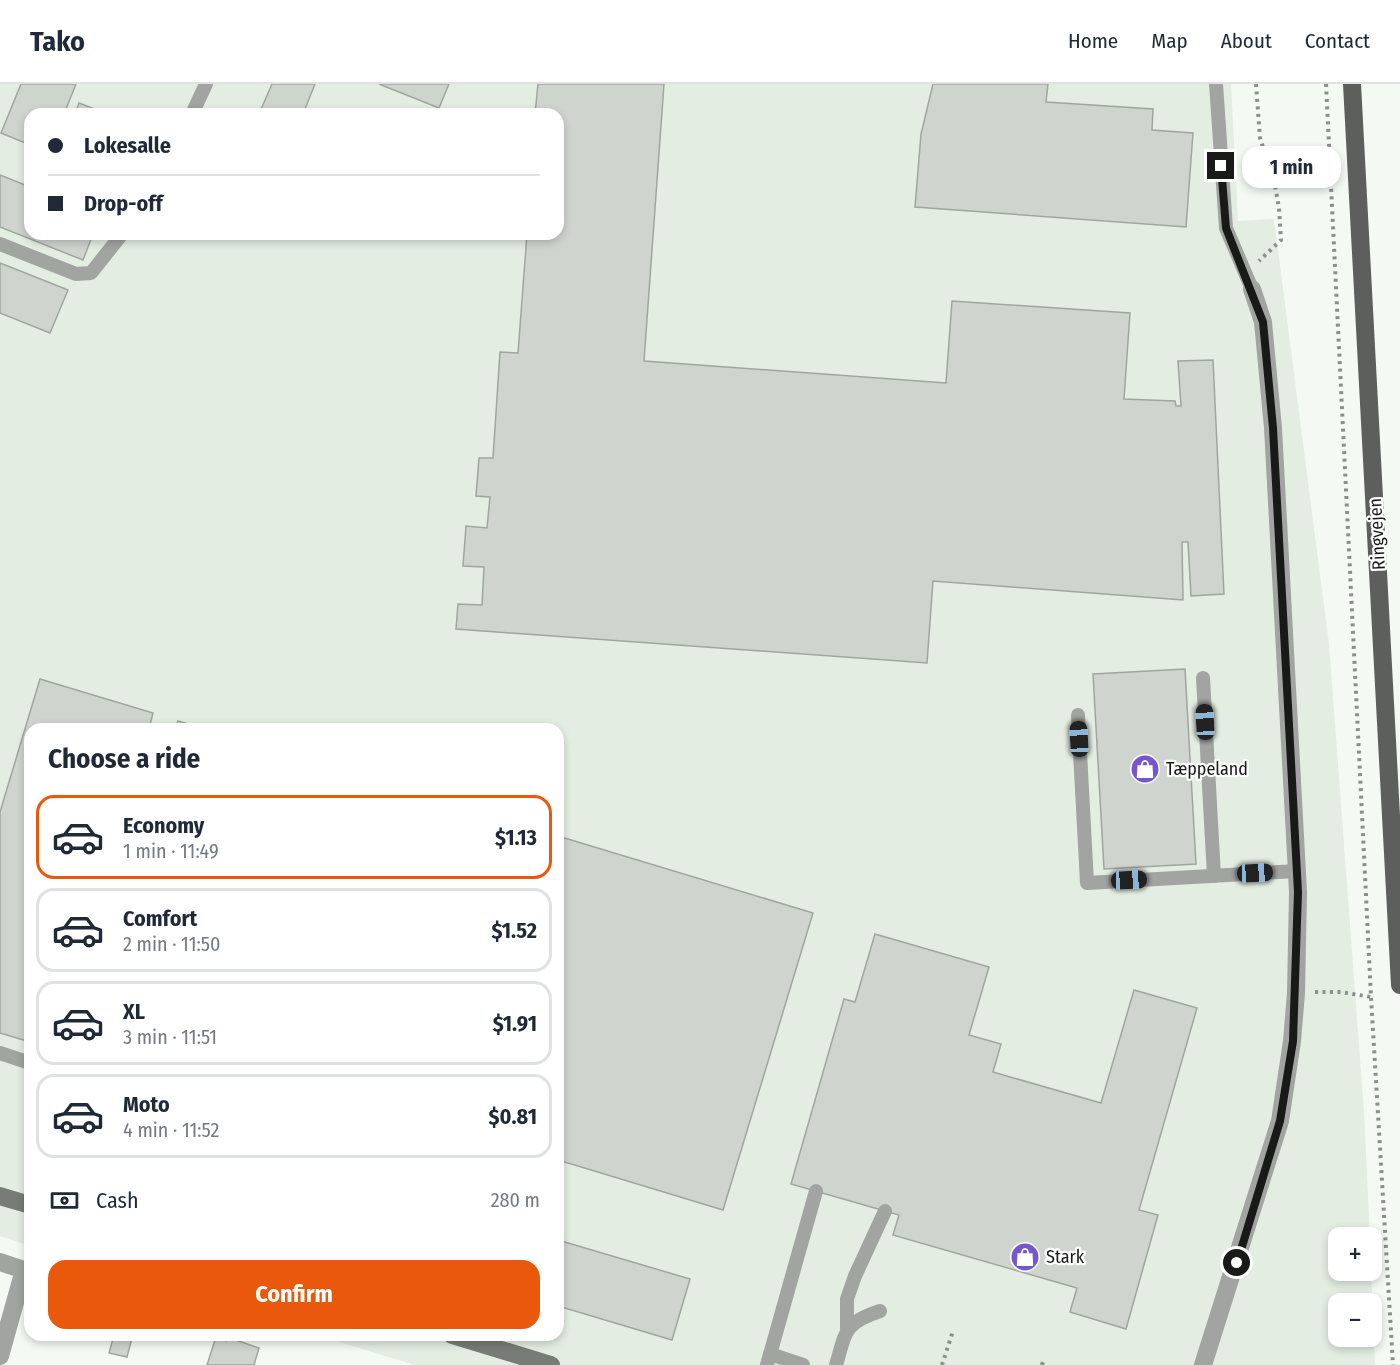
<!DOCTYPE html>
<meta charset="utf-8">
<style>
body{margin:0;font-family:"Fira Sans Condensed",sans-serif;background:#f2f2f3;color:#1f2937;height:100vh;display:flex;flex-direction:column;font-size:22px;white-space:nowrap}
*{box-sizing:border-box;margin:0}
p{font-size:20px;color:#747a83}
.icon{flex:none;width:33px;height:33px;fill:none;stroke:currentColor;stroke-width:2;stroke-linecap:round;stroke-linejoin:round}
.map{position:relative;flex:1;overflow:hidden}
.details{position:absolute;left:24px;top:639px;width:540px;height:618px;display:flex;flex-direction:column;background:#fff;border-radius:18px;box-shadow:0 3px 9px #0003}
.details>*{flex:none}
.hud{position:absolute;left:24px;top:24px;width:540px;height:132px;border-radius:18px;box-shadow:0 3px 9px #0003;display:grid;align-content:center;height:132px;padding:0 24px;background:#fff}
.tools{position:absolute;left:1328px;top:1143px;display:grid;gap:12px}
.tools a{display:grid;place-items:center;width:54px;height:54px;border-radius:12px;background:#fff;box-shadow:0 3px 9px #0003;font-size:30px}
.end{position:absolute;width:27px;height:27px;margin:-14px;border:8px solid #181a18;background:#fff;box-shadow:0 0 0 3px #fff}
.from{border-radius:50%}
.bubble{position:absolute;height:42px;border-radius:18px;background:#fff;box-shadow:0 3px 9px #0003;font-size:20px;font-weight:700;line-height:42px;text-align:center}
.car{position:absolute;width:18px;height:36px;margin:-18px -9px;border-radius:8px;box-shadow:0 0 4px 2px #0007;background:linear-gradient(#222 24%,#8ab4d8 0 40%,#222 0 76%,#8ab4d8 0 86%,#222 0)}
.hud b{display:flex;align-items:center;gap:21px;height:57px;font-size:22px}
.hud b+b{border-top:2px solid #e0e1e3}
.hud i{width:15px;height:15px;background:#1f2937}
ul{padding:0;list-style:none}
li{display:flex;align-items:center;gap:18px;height:84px;margin:0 12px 9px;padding:0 12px;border:3px solid #e0e1e3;border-radius:18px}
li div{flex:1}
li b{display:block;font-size:22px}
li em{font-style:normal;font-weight:700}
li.on{border-color:#ea580c}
li>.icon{width:54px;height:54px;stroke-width:1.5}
h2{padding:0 24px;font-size:27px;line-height:72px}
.pay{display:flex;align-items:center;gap:15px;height:66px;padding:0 24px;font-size:22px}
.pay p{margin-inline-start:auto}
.button{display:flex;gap:12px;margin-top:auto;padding:12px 24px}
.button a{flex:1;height:69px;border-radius:18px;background:#ea580c;color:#fff;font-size:24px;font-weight:700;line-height:69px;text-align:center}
header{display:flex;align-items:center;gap:36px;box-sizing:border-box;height:84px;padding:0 30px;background:#fff;border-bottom:2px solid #e0e1e3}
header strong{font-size:28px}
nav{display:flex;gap:33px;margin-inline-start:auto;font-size:21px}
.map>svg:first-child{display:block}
.built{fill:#e3ede2;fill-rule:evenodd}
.building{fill:#d0d4cf;stroke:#a1a5a0;stroke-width:1.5}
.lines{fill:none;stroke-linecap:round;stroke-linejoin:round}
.path{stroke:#8b8f8b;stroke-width:4;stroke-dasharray:3 4.5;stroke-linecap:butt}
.lane{stroke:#a2a4a1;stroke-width:14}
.street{stroke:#a2a4a1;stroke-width:18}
.secondary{stroke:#797b78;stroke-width:18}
.primary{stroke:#5c5f5c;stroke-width:18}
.route{stroke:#181a18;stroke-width:8}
.labels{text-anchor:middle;stroke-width:4.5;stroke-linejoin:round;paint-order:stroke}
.street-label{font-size:18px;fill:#181a18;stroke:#fff}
.poi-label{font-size:18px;fill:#181a18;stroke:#fff;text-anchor:start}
</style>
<header>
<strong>Tako</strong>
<nav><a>Home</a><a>Map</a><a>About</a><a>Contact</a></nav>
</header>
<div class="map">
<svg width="1400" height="1281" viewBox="0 0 1400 1281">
<rect width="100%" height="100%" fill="#f4f9f4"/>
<path class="built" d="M0,0H1231L1238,137L1274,135L1329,560L1364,1028L1370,1153L1338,1154V1186L1371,1187L1375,1281H415L316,1251H558V645H30V1162L0,1152ZM30,30H558V150H30ZM1338,1220H1371V1252H1338Z"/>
<g class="building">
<path d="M21,0H76L64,30H30V61L1,49Z"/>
<path d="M272,0H315L303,30H259Z"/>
<path d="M379,0H449L439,24Z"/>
<path d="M538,0H664L644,277L946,299L952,217L1130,229L1124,315L1175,317L1176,322H1181L1178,277L1213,276L1224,510L1191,512L1188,458H1182L1183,516L933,497L927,579L456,545L458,520L482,521L484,483L463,482L466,442L487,444L490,413L476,412L479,374H493L500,268L518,269L527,150H558V30H535Z"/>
<path d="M933,0H1048L1046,18L1153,25L1152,46L1193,49L1186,143L915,123L921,50Z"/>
<path d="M79,19L107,30H75Z"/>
<path d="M0,91L30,103V150H93L83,176L0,143Z"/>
<path d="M0,179L68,206L50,249L0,229Z"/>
<path d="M1185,585L1196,780L1104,785L1093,590Z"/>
<path d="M40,595L153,629L149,645H30V958L0,949V728Z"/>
<path d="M178,637L205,645H175Z"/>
<path d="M558,752L813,829L723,1126L558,1076Z"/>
<path d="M875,850L989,883L969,951L1001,960L993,988L1101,1019L1134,906L1197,924L1139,1126L1158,1131L1126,1245L1070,1228L1077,1204L893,1151L899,1131L791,1100L844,915L855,918Z"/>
<path d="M558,1156L690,1195L672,1256L558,1222Z"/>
<path d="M114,1251L132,1254L127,1273L109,1269Z"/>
<path d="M216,1253L226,1257L227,1253L259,1264L254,1281H207Z"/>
</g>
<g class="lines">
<g class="path">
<path d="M1256,0L1260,54L1274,96L1279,124L1281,156L1259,177"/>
<path d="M1326,0L1371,913L1393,1281"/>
<path d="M1315,908H1341L1371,913"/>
<path d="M942,1281L953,1247"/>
<path d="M1042,1281L1044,1274"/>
</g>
<g class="lane">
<path d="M1216,0L1226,144L1252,205"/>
<path d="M192,30L206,0"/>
<path d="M0,160L76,190L91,189L122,150"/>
<path d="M1203,594L1214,792"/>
<path d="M1078,631L1087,799L1297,787"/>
<path d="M0,969L30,979"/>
<path d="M847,1244V1215L855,1192L885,1127"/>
<path d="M770,1270L803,1281"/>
<path d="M767,1281L816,1107"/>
<path d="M836,1281C846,1247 844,1239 880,1227"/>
</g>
<g class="street">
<path d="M0,1178L24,1186L0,1272"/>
<path d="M1203,1281L1280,1037L1292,957L1296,909L1298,808L1273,344L1263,238L1252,205"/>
</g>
<g class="secondary">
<path d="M0,1112L30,1121"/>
<path d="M452,1251L551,1281"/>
</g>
<path class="primary" d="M1352,0L1400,901"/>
</g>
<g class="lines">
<path class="route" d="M1221,82L1226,144L1263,238L1273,344L1298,808L1293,957L1280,1037L1237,1179"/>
</g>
<defs>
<g id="shop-disc" transform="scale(1.5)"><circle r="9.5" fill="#7656d0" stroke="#fff"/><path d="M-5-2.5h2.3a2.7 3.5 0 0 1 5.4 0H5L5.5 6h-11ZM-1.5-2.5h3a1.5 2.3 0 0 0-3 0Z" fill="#fff"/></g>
</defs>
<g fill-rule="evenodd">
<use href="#shop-disc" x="1145" y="685"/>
<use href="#shop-disc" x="1025" y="1173"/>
</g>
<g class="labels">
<g class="street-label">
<text transform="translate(1377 450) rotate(-93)" y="6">Ringvejen</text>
</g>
<g class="poi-label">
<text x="1166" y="691">Tæppeland</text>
<text x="1046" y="1179">Stark</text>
</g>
</g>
</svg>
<div class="tools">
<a>+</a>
<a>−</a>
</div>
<i class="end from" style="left:1237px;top:1179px"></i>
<i class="end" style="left:1221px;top:82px"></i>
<div class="bubble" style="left:1242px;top:62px;width:99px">1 min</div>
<i class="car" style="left:1205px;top:638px;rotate:357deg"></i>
<i class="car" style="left:1079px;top:655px;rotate:357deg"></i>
<i class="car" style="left:1255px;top:789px;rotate:87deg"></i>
<i class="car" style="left:1129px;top:796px;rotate:87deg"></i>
<div class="hud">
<b><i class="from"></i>Lokesalle</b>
<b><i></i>Drop-off</b>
</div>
<section class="details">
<h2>Choose a ride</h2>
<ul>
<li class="on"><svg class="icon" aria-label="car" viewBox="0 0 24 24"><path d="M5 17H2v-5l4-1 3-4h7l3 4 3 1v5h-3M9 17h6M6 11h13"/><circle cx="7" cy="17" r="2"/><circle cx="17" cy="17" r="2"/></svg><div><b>Economy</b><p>1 min · 11:49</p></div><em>$1.13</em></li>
<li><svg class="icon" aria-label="car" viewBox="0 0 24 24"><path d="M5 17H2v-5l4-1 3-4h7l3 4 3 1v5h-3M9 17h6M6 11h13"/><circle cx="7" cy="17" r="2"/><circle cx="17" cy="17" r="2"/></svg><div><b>Comfort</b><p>2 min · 11:50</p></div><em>$1.52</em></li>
<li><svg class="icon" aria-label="car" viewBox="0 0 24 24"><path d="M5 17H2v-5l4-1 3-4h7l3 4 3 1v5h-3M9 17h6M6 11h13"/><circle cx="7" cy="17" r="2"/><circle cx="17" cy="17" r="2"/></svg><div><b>XL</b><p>3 min · 11:51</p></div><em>$1.91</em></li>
<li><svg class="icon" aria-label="car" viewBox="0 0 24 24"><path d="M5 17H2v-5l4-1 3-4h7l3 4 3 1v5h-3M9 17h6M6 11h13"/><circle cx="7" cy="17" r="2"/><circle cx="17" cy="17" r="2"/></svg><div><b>Moto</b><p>4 min · 11:52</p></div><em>$0.81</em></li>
</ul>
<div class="pay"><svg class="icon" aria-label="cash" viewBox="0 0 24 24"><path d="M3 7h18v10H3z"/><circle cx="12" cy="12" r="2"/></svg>Cash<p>280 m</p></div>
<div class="button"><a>Confirm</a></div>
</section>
</div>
